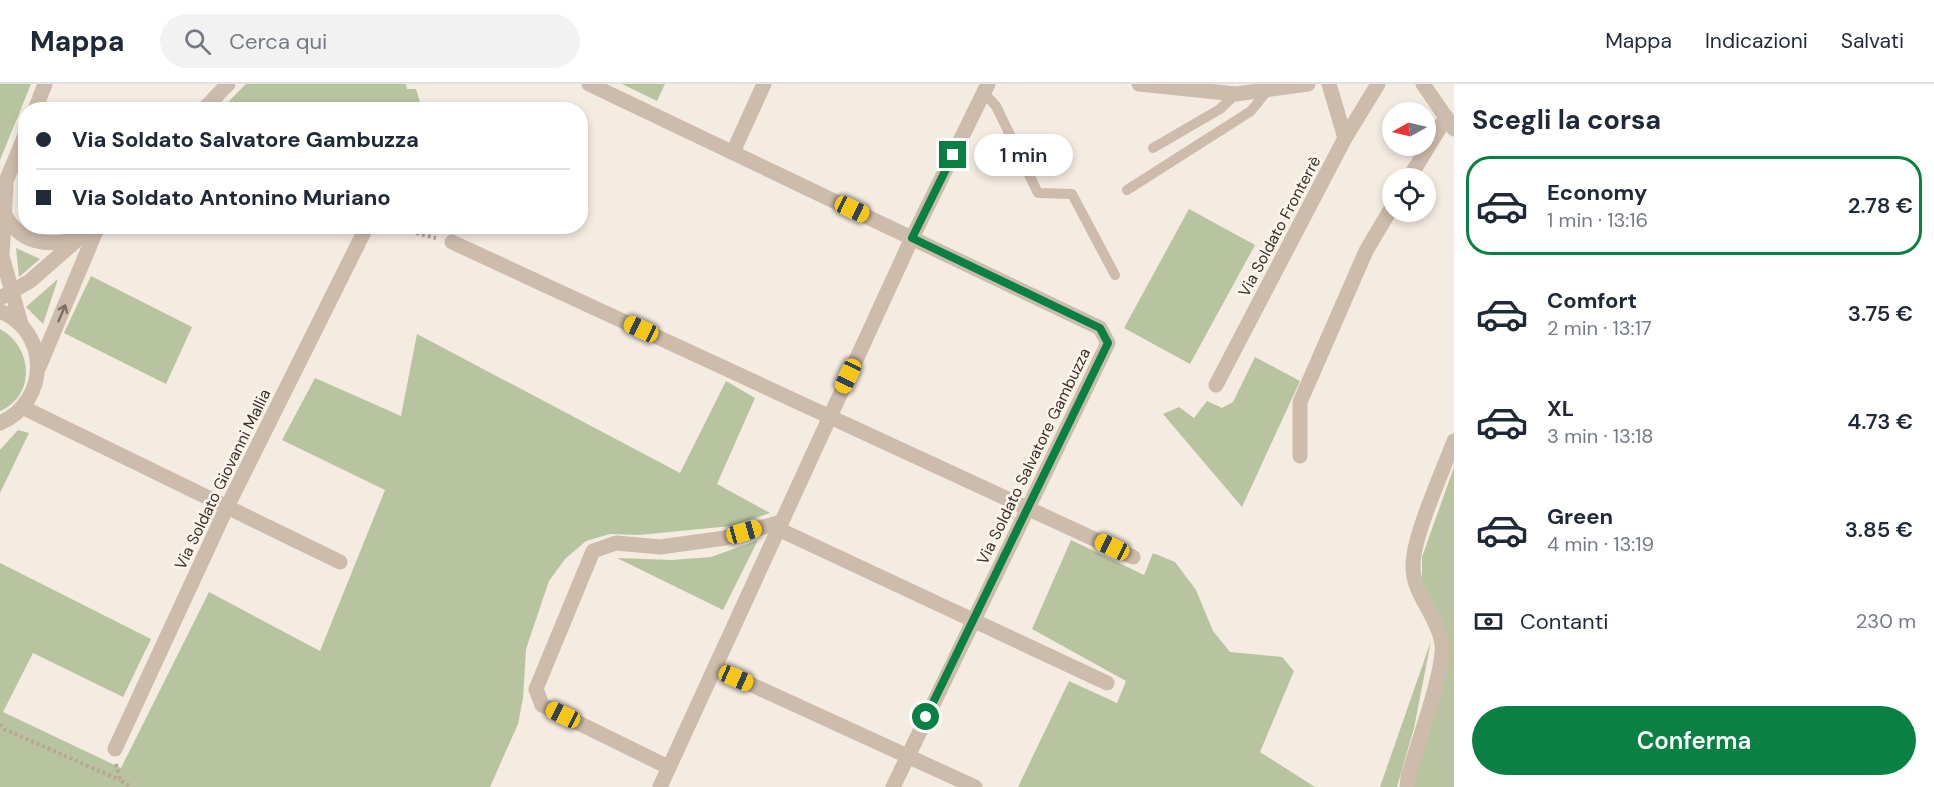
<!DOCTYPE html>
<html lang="it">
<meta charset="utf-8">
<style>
body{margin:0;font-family:"DM Sans",sans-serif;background:#f2f2f3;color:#1f2937;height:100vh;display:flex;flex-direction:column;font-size:22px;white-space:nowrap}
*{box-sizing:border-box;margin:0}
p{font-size:20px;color:#747a83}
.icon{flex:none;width:33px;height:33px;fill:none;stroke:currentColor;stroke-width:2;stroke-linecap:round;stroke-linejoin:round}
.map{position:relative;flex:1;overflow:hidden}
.drawer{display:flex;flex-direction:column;background:#fff;width:480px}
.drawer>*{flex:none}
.guide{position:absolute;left:18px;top:18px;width:570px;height:132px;border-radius:24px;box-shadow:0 3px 9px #0003;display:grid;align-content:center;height:132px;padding:0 18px;background:#fff}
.needle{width:39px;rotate:262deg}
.buttons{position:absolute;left:1382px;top:18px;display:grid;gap:12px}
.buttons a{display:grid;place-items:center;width:54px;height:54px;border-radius:50%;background:#fff;box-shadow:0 3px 9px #0003;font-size:30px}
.end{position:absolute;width:27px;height:27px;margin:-14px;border:8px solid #0b8043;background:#fff;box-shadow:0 0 0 3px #fff}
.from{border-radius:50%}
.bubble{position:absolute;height:42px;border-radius:21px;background:#fff;box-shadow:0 3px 9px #0003;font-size:20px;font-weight:600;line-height:42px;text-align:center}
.car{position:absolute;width:18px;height:36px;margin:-18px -9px;border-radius:8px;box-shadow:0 0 4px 2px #0007;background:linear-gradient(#f5c518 24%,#345 0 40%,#f5c518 0 76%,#345 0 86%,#f5c518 0)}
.guide b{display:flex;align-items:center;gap:21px;height:57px;font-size:22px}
.guide b+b{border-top:2px solid #e0e1e3}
.guide i{width:15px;height:15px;background:#1f2937}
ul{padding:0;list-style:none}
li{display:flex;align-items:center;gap:18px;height:99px;margin:0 12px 9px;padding:0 6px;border:3px solid transparent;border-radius:24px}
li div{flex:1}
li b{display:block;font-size:22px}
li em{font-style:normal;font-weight:600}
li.active{border-color:#0b8043}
li>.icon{width:54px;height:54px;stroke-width:1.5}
h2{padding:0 18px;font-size:27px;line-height:72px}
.pay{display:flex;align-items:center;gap:15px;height:66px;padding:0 18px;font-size:22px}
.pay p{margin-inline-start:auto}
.action{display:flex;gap:12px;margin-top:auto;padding:12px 18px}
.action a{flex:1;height:69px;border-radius:36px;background:#0b8043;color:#fff;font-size:24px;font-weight:600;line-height:69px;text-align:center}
header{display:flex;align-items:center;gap:36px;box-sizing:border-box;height:84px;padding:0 30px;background:#fff;border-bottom:2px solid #e0e1e3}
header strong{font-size:28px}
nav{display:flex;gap:33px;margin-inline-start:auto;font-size:21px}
.search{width:420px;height:54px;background:#f2f2f3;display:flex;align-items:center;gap:15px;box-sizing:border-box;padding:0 21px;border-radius:33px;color:#747a83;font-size:22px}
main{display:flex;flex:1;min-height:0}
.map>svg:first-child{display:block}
.green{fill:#b8c4a0}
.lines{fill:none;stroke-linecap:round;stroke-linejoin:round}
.path{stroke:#b9a596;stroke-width:4;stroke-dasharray:3 3;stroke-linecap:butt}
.service{stroke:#cdbbac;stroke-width:10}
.minor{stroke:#cdbbac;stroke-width:15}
.tertiary{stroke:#cdbbac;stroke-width:15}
.oneway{stroke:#7d6f65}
.route{stroke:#0b8043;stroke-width:8}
.labels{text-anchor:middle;stroke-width:5;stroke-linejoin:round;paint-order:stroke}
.street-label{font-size:16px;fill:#3b302b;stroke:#fbf5ee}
</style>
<header>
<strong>Mappa</strong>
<div class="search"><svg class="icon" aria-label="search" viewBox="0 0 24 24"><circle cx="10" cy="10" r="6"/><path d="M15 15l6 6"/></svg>Cerca qui</div>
<nav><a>Mappa</a><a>Indicazioni</a><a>Salvati</a></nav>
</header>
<main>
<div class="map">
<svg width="1454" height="703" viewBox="0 0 1454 703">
<rect width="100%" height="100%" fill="#f4ebe1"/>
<g class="green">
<path d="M0,0H31L0,76Z"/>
<path d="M246,0H406L407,5H416L422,25H221Z"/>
<path d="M622,0H665L657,17Z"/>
<path d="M1189,125L1255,161L1190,280L1124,244Z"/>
<path d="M16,164L40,175L19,193Z"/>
<path d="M91,192L192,243L166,300L64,249Z"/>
<path d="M58,195L43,240L26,223Z"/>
<path d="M0,245C32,262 37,311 0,327Z"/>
<path d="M417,250L680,389L726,297L755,314L717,400L770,429L731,442L639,451L610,450L586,457L565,475L549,497L526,565L523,614L518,640L490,703H0V479L151,555L123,613L33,569L3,628L121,684L209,508L320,567L385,406L282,356L315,294L401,332Z"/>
<path d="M1255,273L1300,297L1242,423L1163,330L1179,323L1194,334L1207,317L1222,324L1233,318Z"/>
<path d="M18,346L29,349L0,409V366Z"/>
<path d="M1454,383V703H1412L1443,597L1422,497V473Z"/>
<path d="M758,456L723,526L617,474L672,476L711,473Z"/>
<path d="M1071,456L1144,491L1153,469L1175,478L1196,506L1213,547L1230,568L1282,573L1294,587L1260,668L1315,703H1018L1069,597L1117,619L1126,597L1032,545Z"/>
<path d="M1431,557L1414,644L1397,703H1380Z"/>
</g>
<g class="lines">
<g class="path">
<path d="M387,142L436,154"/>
<path d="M0,640L4,645L120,696"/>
<path d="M116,680L120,696L131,703"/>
</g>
<g class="service">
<path d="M984,9L996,22L1038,109L1072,110L1115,191"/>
<path d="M1153,64L1220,25L1236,10"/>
<path d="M1127,106L1251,27L1267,7"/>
</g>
<g class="minor">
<path d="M589,0L1100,244L1108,259L893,703"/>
<path d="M1329,0L1345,54"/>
<path d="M1423,0L1454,45"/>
<path d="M733,68L764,0"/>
<path d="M1409,94L1445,35"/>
<path d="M452,158L1133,473"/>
<path d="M1216,301L1345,54L1378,0"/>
<path d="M24,324L340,478"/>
<path d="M1300,372V318L1366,167L1392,123"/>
<path d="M778,445L1107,599"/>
<path d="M715,584L975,703"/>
<path d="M115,665L226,425L367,142"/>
<path d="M668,683L542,621L536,605L593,467L616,459L660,463L725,454L781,438"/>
<path d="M660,703L912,154L988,0"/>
<path d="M1407,703L1408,693C1416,664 1445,585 1442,560C1438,532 1413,511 1413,483C1412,454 1443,387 1454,357"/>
</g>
<g class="tertiary">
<path d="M1139,0L1236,10L1308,0"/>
<path d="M35,26L45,0"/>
<path d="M203,26L228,0"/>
<path d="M6,101L2,172L21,240"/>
<path d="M1,109L26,49"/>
<path d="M4,129C19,159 46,163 76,155"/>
<path d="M0,214L30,197L93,142"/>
<path d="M0,227C51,248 49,318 0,339"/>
<path d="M39,283L98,142"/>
</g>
</g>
<defs><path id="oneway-shaft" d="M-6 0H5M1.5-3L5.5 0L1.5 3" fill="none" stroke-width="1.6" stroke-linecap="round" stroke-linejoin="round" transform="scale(1.5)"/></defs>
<use class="oneway" href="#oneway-shaft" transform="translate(62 229) rotate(-67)"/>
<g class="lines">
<path class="route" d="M926,633L1108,259L1100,244L912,154L953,71"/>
</g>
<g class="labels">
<g class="street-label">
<text transform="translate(1279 142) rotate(-62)" y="6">Via Soldato Fronterrè</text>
<text transform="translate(1033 372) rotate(-64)" y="6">Via Soldato Salvatore Gambuzza</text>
<text transform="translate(222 395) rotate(-64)" y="6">Via Soldato Giovanni Mallia</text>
</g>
</g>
</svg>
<div class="buttons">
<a><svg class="needle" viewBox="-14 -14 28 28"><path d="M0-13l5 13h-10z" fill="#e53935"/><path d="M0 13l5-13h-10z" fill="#747a83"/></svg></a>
<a><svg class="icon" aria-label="locate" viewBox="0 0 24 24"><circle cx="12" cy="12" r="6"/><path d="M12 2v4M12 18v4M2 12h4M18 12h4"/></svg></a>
</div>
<i class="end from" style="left:926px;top:633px"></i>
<i class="end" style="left:953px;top:71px"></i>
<div class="bubble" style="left:974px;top:50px;width:99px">1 min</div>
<i class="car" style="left:852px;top:125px;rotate:115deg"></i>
<i class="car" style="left:641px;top:245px;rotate:295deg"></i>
<i class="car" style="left:848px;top:292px;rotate:205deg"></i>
<i class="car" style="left:744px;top:448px;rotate:74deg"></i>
<i class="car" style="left:1112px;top:463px;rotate:295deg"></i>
<i class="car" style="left:736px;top:594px;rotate:114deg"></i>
<i class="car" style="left:563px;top:631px;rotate:296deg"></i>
<div class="guide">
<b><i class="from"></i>Via Soldato Salvatore Gambuzza</b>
<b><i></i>Via Soldato Antonino Muriano</b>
</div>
</div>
<section class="drawer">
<h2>Scegli la corsa</h2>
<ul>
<li class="active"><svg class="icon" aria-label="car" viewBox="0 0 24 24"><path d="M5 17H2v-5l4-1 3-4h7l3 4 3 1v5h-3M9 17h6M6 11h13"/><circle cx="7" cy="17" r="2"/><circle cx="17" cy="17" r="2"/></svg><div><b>Economy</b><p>1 min · 13:16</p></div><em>2.78 €</em></li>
<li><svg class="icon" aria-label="car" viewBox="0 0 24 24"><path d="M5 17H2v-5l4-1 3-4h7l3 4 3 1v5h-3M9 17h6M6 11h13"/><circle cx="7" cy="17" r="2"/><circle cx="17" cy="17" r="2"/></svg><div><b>Comfort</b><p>2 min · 13:17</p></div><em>3.75 €</em></li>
<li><svg class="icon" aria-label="car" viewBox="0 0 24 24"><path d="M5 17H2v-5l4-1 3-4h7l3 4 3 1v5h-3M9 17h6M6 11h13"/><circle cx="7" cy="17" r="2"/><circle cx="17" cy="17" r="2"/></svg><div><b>XL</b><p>3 min · 13:18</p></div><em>4.73 €</em></li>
<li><svg class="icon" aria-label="car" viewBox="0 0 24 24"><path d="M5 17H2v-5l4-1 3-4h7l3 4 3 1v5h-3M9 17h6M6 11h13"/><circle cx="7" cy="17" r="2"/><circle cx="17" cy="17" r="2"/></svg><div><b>Green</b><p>4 min · 13:19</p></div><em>3.85 €</em></li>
</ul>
<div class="pay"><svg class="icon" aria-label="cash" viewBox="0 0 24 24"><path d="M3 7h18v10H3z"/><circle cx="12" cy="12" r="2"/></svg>Contanti<p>230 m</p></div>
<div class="action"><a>Conferma</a></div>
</section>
</main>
